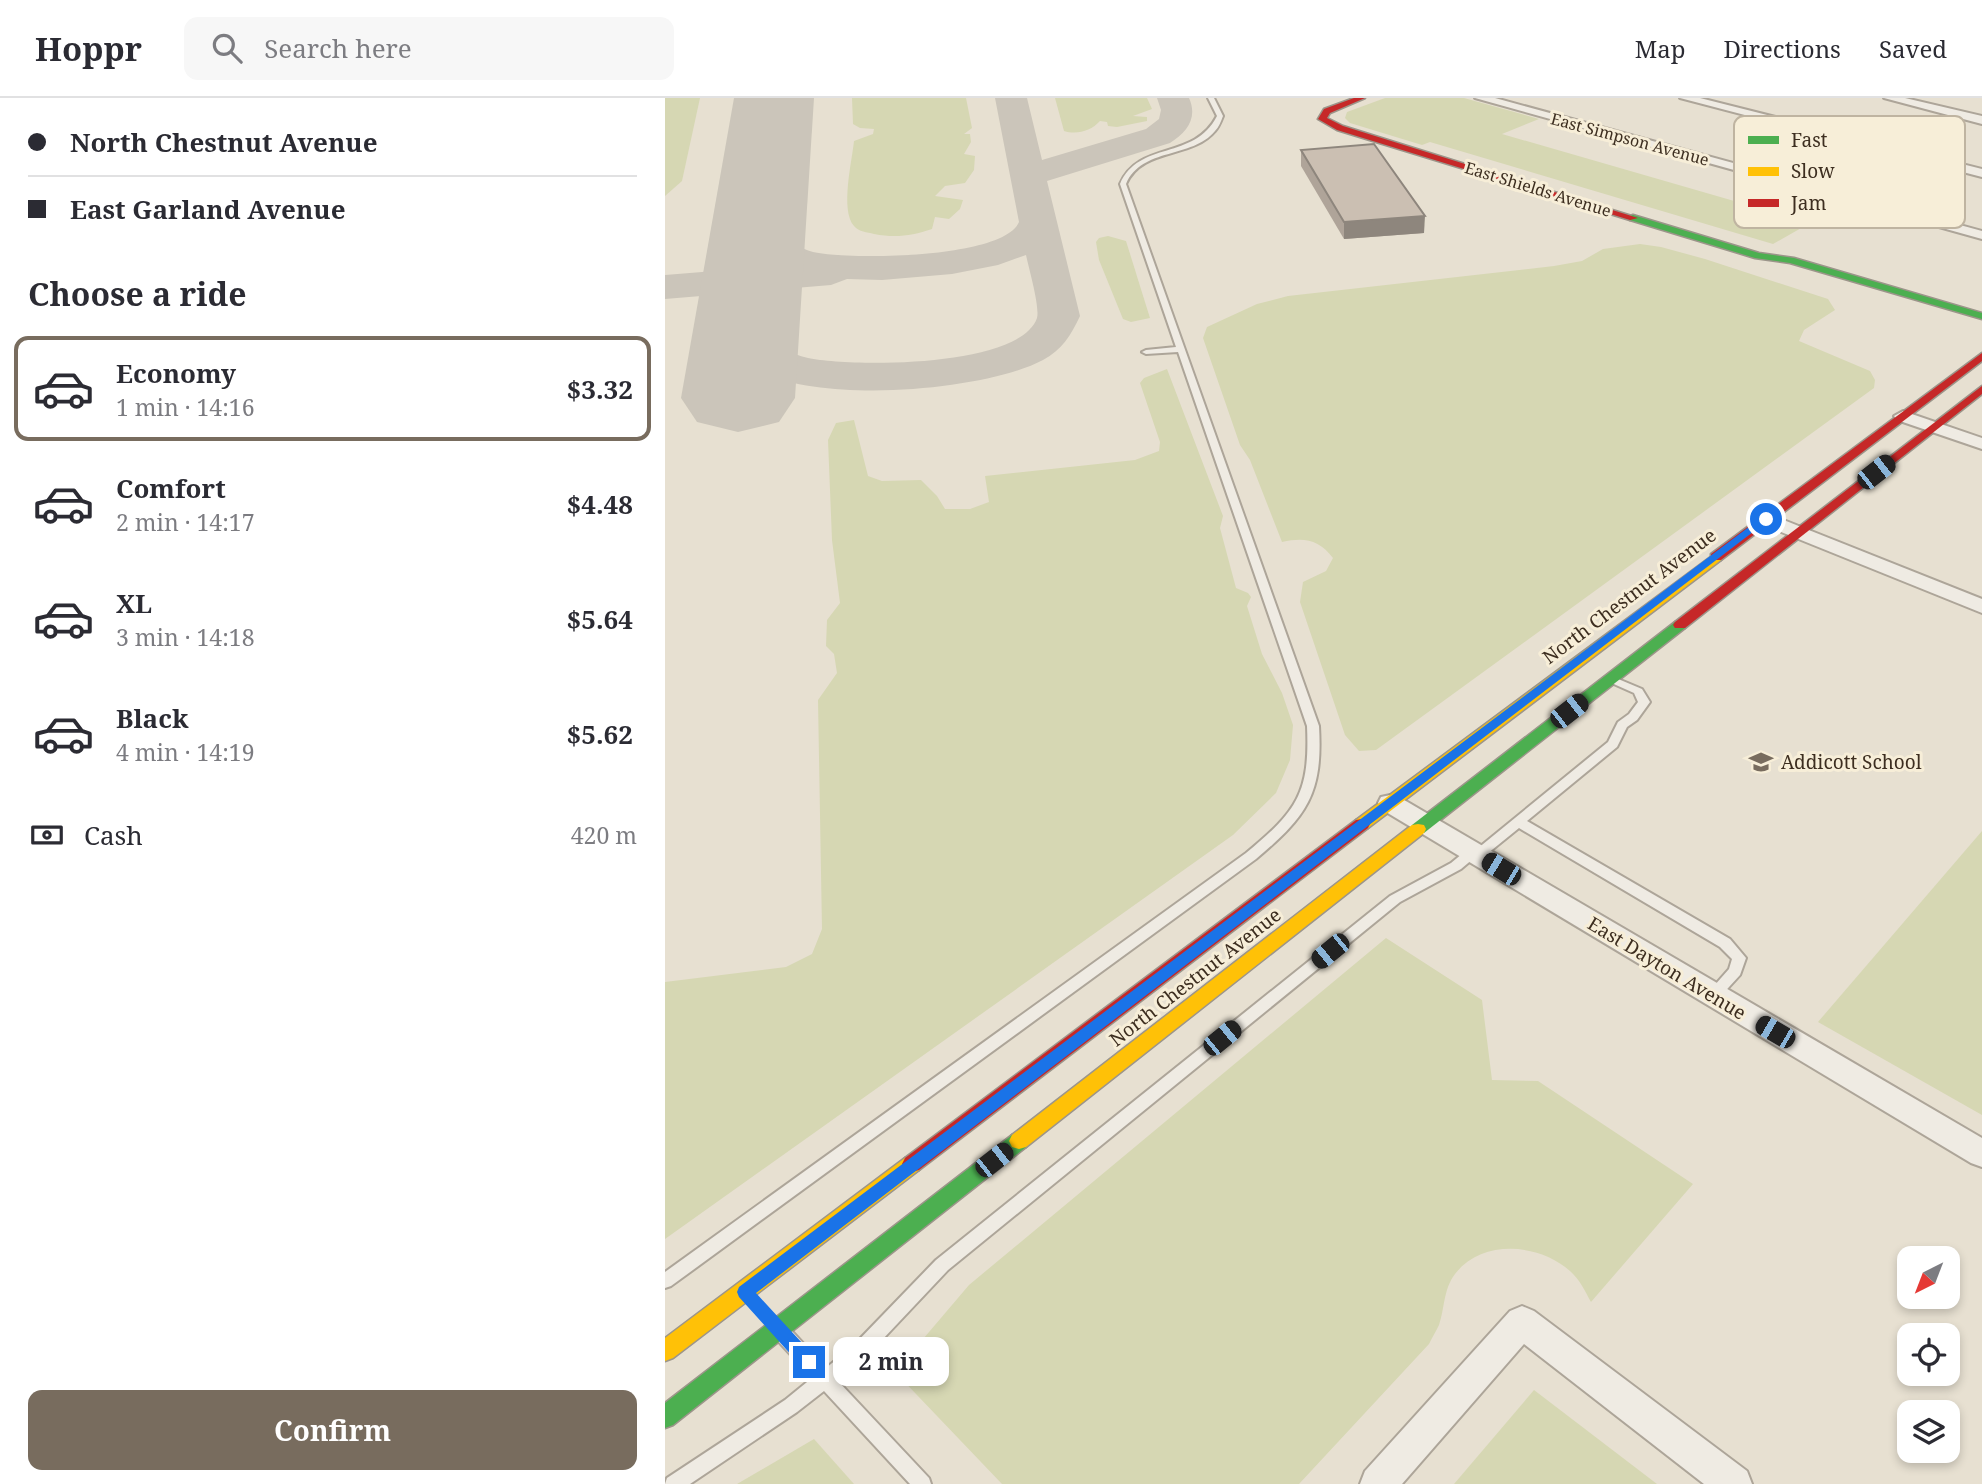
<!DOCTYPE html>
<meta charset="utf-8">
<style>
body{margin:0;font-family:"Noto Serif",serif;background:#f7f7f7;color:#2b2b33;height:100vh;display:flex;flex-direction:column;font-size:26px;white-space:nowrap}
*{box-sizing:border-box;margin:0}
p{font-size:23px;color:#7c7c81}
.icon{flex:none;width:38px;height:38px;fill:none;stroke:currentColor;stroke-width:2;stroke-linecap:round;stroke-linejoin:round}
.map{position:relative;flex:1;overflow:hidden}
.side{display:flex;flex-direction:column;background:#fff;width:665px}
.side>*{flex:none}
.banner{display:grid;align-content:center;height:154px;padding:0 28px;background:#fff}
.needle{width:46px;rotate:222deg}
.tools{position:absolute;left:1232px;top:1148px;display:grid;gap:14px}
.tools a{display:grid;place-items:center;width:63px;height:63px;border-radius:14px;background:#fff;box-shadow:0 4px 10px #0003;font-size:35px}
.end{position:absolute;width:32px;height:32px;margin:-16px;border:9px solid #1a73e8;background:#fff;box-shadow:0 0 0 4px #fff}
.from{border-radius:50%}
.bubble{position:absolute;height:49px;border-radius:14px;background:#fff;box-shadow:0 4px 10px #0003;font-size:23px;font-weight:700;line-height:49px;text-align:center}
.car{position:absolute;width:21px;height:42px;margin:-21px -10px;border-radius:9px;box-shadow:0 0 5px 2px #0007;background:linear-gradient(#222 24%,#8ab4d8 0 40%,#222 0 76%,#8ab4d8 0 86%,#222 0)}
.banner b{display:flex;align-items:center;gap:24px;height:66px;font-size:26px}
.banner b+b{border-top:2px solid #e1e1e2}
.banner i{width:18px;height:18px;background:#2b2b33}
ul{padding:0;list-style:none}
li{display:flex;align-items:center;gap:21px;height:105px;margin:0 14px 10px;padding:0 14px;border:4px solid transparent;border-radius:14px}
li div{flex:1}
li b{display:block;font-size:26px}
li em{font-style:normal;font-weight:700}
li.current{border-color:#786c5e}
li>.icon{width:63px;height:63px;stroke-width:1.5}
h2{padding:0 28px;font-size:32px;line-height:84px}
.pay{display:flex;align-items:center;gap:18px;height:77px;padding:0 28px;font-size:26px}
.pay p{margin-inline-start:auto}
.cta{display:flex;gap:14px;margin-top:auto;padding:14px 28px}
.cta a{flex:1;height:80px;border-radius:14px;background:#786c5e;color:#fff;font-size:28px;font-weight:700;line-height:80px;text-align:center}
header{display:flex;align-items:center;gap:42px;box-sizing:border-box;height:98px;padding:0 35px;background:#fff;border-bottom:2px solid #e1e1e2}
header strong{font-size:33px}
nav{display:flex;gap:38px;margin-inline-start:auto;font-size:24px}
.search{width:490px;height:63px;background:#f7f7f7;display:flex;align-items:center;gap:18px;box-sizing:border-box;padding:0 24px;border-radius:14px;color:#7c7c81;font-size:26px}
main{display:flex;flex:1;min-height:0}
.map>svg:first-child{display:block}
.green{fill:#d6d7b3}
.lines{fill:none;stroke-linecap:round;stroke-linejoin:round}
.taxiway{fill:#cbc5ba;fill-rule:evenodd}
.runway{fill:#cbc5ba;fill-rule:evenodd}
.lane-casing{stroke:#ada599;stroke-width:4}
.street-casing{stroke:#ada599;stroke-width:4}
.fast-casing{stroke:#9c958a;stroke-width:3}
.slow-casing{stroke:#9c958a;stroke-width:3}
.jam-casing{stroke:#9c958a;stroke-width:3}
.lane{fill:#efebe3;fill-rule:evenodd}
.street{fill:#efebe3;fill-rule:evenodd}
.fast{fill:#4caf50;fill-rule:evenodd}
.slow{fill:#ffc107;fill-rule:evenodd}
.jam{fill:#c62828;fill-rule:evenodd}
.wall{fill:#afa499}
.shaded-wall{fill:#8e867d}
.building{fill:#cbbfb2;stroke:#8e867d;stroke-width:2}
.route{fill:#1a73e8}
.labels{text-anchor:middle;stroke-width:6;stroke-linejoin:round;paint-order:stroke}
.far-street-label{font-size:16px;fill:#3d2e20;stroke:#f7eed8}
.street-label{font-size:19px;fill:#3d2e20;stroke:#f7eed8}
.poi-label{font-size:19px;fill:#3d2e20;stroke:#f7eed8;text-anchor:start}
.key{fill:#f7eed8;stroke:#bfb4a1;stroke-width:2}
.key-label{font-size:19px;fill:#3d2e20}
</style>
<header>
<strong>Hoppr</strong>
<div class="search"><svg class="icon" aria-label="search" viewBox="0 0 24 24"><circle cx="10" cy="10" r="6"/><path d="M15 15l6 6"/></svg>Search here</div>
<nav><a>Map</a><a>Directions</a><a>Saved</a></nav>
</header>
<main>
<section class="side">
<div class="banner">
<b><i class="from"></i>North Chestnut Avenue</b>
<b><i></i>East Garland Avenue</b>
</div>
<h2>Choose a ride</h2>
<ul>
<li class="current"><svg class="icon" aria-label="car" viewBox="0 0 24 24"><path d="M5 17H2v-5l4-1 3-4h7l3 4 3 1v5h-3M9 17h6M6 11h13"/><circle cx="7" cy="17" r="2"/><circle cx="17" cy="17" r="2"/></svg><div><b>Economy</b><p>1 min · 14:16</p></div><em>$3.32</em></li>
<li><svg class="icon" aria-label="car" viewBox="0 0 24 24"><path d="M5 17H2v-5l4-1 3-4h7l3 4 3 1v5h-3M9 17h6M6 11h13"/><circle cx="7" cy="17" r="2"/><circle cx="17" cy="17" r="2"/></svg><div><b>Comfort</b><p>2 min · 14:17</p></div><em>$4.48</em></li>
<li><svg class="icon" aria-label="car" viewBox="0 0 24 24"><path d="M5 17H2v-5l4-1 3-4h7l3 4 3 1v5h-3M9 17h6M6 11h13"/><circle cx="7" cy="17" r="2"/><circle cx="17" cy="17" r="2"/></svg><div><b>XL</b><p>3 min · 14:18</p></div><em>$5.64</em></li>
<li><svg class="icon" aria-label="car" viewBox="0 0 24 24"><path d="M5 17H2v-5l4-1 3-4h7l3 4 3 1v5h-3M9 17h6M6 11h13"/><circle cx="7" cy="17" r="2"/><circle cx="17" cy="17" r="2"/></svg><div><b>Black</b><p>4 min · 14:19</p></div><em>$5.62</em></li>
</ul>
<div class="pay"><svg class="icon" aria-label="cash" viewBox="0 0 24 24"><path d="M3 7h18v10H3z"/><circle cx="12" cy="12" r="2"/></svg>Cash<p>420 m</p></div>
<div class="cta"><a>Confirm</a></div>
</section>
<div class="map">
<svg width="1317" height="1386" viewBox="0 0 1317 1386">
<rect width="100%" height="100%" fill="#e7e0d1"/>
<g class="green">
<path d="M0,0H35L17,83L0,98Z"/>
<path d="M187,0H301L307,30L299,36H305L306,44L299,56L310,58L309,72L300,85L280,88L270,98L298,102L295,111L284,121L270,119L267,131C247,138 230,140 209,136C202,134 194,134 189,128C175,112 187,63 189,43L208,36L209,31L195,30L188,26Z"/>
<path d="M390,0H482L487,11L468,18L482,19V23L452,29L443,28L442,24L435,23C426,33 412,37 399,33Z"/>
<path d="M720,0H799L874,21L837,36L1145,125L1108,146L765,44L757,47L685,25L680,20L682,14Z"/>
<path d="M443,138L461,143L485,220L466,224L458,221L434,162L431,144L434,140Z"/>
<path d="M975,146L996,149L1040,161L1163,201L1170,212L1139,232L1134,243L1205,273L1210,282L1209,290L711,652L694,653L680,637L635,504L638,484L661,473L668,460C654,442 640,439 617,444L585,362L575,347L538,240L542,229L592,206L623,198L889,168L917,163L938,151Z"/>
<path d="M502,271L558,418L555,430L571,490L583,495L586,499L582,508L597,556L617,595L628,627L625,662L611,695L568,737L0,1141V884L121,869L147,856L157,831L153,602L172,575L169,556L161,548L162,522L175,505L167,442L163,342L171,325L189,322L203,378L217,383L256,382L272,398L280,411H305L324,404L320,378L470,362L494,353L495,344L475,285L479,280Z"/>
<path d="M1317,733V1017L1153,924Z"/>
<path d="M721,840L817,902L827,982L873,983L1028,1086L926,1204C920,1193 915,1182 905,1173C874,1145 817,1141 790,1176C778,1192 780,1210 774,1227C771,1233 767,1240 764,1246L634,1386H337L230,1274L304,1187Z"/>
<path d="M869,1292L992,1386H789Z"/>
<path d="M149,1341L189,1386H72Z"/>
</g>
<g class="lines">
<path class="taxiway" d="M330,0H362L377,62L481,31L494,21L496,12L492,0H524C533,20 522,34 505,45L382,83L415,218C406,237 397,252 378,262C315,296 103,314 57,247L64,238C97,230 112,253 143,260C186,269 355,270 372,220C375,209 364,171 361,157L333,167L287,176L217,182L182,181L166,187L0,201V177L111,168L92,154L74,131L80,123C116,114 115,146 148,154C184,162 338,161 354,124Z"/>
<path class="runway" d="M69,0H149L130,300L114,324L73,334L32,324L16,300Z"/>
<g class="lane-casing">
<g id="lane">
<path d="M543,0H549L558,18C556,23 554,29 550,33C527,61 477,49 461,86L654,628C658,696 642,718 591,761L6,1188L0,1190V1174L581,755C632,713 645,695 642,628L513,254L481,256L477,254L481,252L511,249L455,86C474,42 529,63 552,18Z"/>
<path d="M946,578L977,591L985,604L972,622L962,629L952,649L862,723L1065,841L1081,860L1075,877L1053,901L1048,902L1043,901L1041,897L1064,871L1067,861L1055,849L854,730L817,760H809L796,771L735,804L283,1172L200,1260L172,1282L264,1380L266,1386H245L159,1293L132,1314L25,1386H0L2,1380L120,1302L147,1280L113,1243L110,1237L113,1231L119,1229L125,1231L161,1270L188,1248L271,1162L725,798L786,765L803,751H812L943,644L953,624L964,616L973,604L969,595L942,583L940,581L942,579Z"/>
</g>
</g>
<g class="street-casing">
<g id="street">
<path d="M810,0H830L1317,133V141Z"/>
<path d="M1015,0H1035L1317,71V79Z"/>
<path d="M1219,0H1240L1317,18V26Z"/>
<path d="M1238,313L1317,340V351L1232,322L1229,318Z"/>
<path d="M1101,415L1317,501V515L1094,425L1091,421L1094,417Z"/>
<path d="M725,697L734,699L1317,1040V1069L1306,1065L716,711L713,705L716,699Z"/>
<path d="M857,1208L869,1213L1082,1373L1087,1386H1039L859,1246L737,1386H695L700,1373L845,1213Z"/>
</g>
</g>
<g class="fast-casing">
<g id="fast">
<path d="M968,117L1094,155L1129,160L1317,215V221L1125,165L1090,160L965,122V118Z"/>
<path d="M1015,523L1022,527L1020,530L759,735H747L745,731L747,727L1010,524Z"/>
<path d="M354,1035L361,1037L364,1043L361,1049L8,1327L0,1330V1305L347,1037Z"/>
</g>
</g>
<g class="slow-casing">
<g id="slow">
<path d="M1051,455L1058,459L1056,462L703,730H691L689,726L691,722Z"/>
<path d="M753,726L759,727L761,731L759,735L361,1049L354,1051L347,1049L344,1043L347,1037L747,727Z"/>
<path d="M247,1058L254,1060L257,1066L254,1072L8,1260L0,1263V1240L240,1060Z"/>
</g>
</g>
<g class="jam-casing">
<g id="jam">
<path d="M689,0H700L665,15L662,20L678,28L973,120L965,122L672,32L653,21L659,11Z"/>
<path d="M1317,255V263L1056,462H1046V456Z"/>
<path d="M1317,288V296L1020,530H1010L1008,527L1010,524Z"/>
<path d="M697,721L705,726L703,730L254,1072L247,1074L240,1072L237,1066L240,1060L691,722Z"/>
</g>
</g>
<use href="#lane" class="lane"/>
<use href="#street" class="street"/>
<use href="#fast" class="fast"/>
<use href="#slow" class="slow"/>
<use href="#jam" class="jam"/>
</g>
<path class="wall" d="M636,52L759,135L679,141L636,68Z"/>
<path class="shaded-wall" d="M760,118L759,135L679,141V124Z"/>
<path class="building" d="M709,46L760,118L679,124L636,52Z"/>
<path class="route" d="M1097,419L1105,421L91,1195L150,1259L152,1264L150,1270L144,1272L138,1270L74,1199L72,1194L74,1189Z"/>
<defs>
<g id="school-bare" transform="scale(1.89)"><path d="M0-5L7-2L0 1L-7-2ZM-4 1L0 2.5L4 1V4Q0 6-4 4Z" fill="#786c5e" stroke="#f7eed8" stroke-width="2.5" paint-order="stroke"/></g>
</defs>
<g fill-rule="evenodd">
<use href="#school-bare" x="1096" y="664"/>
</g>
<g class="labels">
<g class="far-street-label">
<text transform="translate(965 41) rotate(15)" y="6">East Simpson Avenue</text>
<text transform="translate(873 91) rotate(17)" y="6">East Shields Avenue</text>
</g>
<g class="street-label">
<text transform="translate(964 498) rotate(-37)" y="7">North Chestnut Avenue</text>
<text transform="translate(1002 870) rotate(31)" y="7">East Dayton Avenue</text>
<text transform="translate(530 879) rotate(-38)" y="7">North Chestnut Avenue</text>
</g>
<g class="poi-label">
<text x="1116" y="671">Addicott School</text>
</g>
</g>
<rect x="1069" y="18" width="231" height="112" rx="10" class="key"/>
<rect x="1083" y="38" width="31" height="8" fill="#4caf50"/>
<rect x="1083" y="69" width="31" height="9" fill="#ffc107"/>
<rect x="1083" y="101" width="31" height="8" fill="#c62828"/>
<g class="key-label">
<text x="1126" y="49">Fast</text>
<text x="1126" y="80">Slow</text>
<text x="1126" y="112">Jam</text>
</g>
</svg>
<div class="tools">
<a><svg class="needle" viewBox="-14 -14 28 28"><path d="M0-13l5 13h-10z" fill="#e53935"/><path d="M0 13l5-13h-10z" fill="#7c7c81"/></svg></a>
<a><svg class="icon" aria-label="locate" viewBox="0 0 24 24"><circle cx="12" cy="12" r="6"/><path d="M12 2v4M12 18v4M2 12h4M18 12h4"/></svg></a>
<a><svg class="icon" aria-label="layers" viewBox="0 0 24 24"><path d="M12 4l9 5-9 5-9-5zM3 14l9 5 9-5"/></svg></a>
</div>
<i class="end from" style="left:1101px;top:421px"></i>
<i class="end" style="left:144px;top:1264px"></i>
<div class="bubble" style="left:168px;top:1239px;width:116px">2 min</div>
<i class="car" style="left:1211px;top:374px;rotate:52deg"></i>
<i class="car" style="left:904px;top:613px;rotate:52deg"></i>
<i class="car" style="left:836px;top:771px;rotate:301deg"></i>
<i class="car" style="left:665px;top:853px;rotate:231deg"></i>
<i class="car" style="left:1110px;top:934px;rotate:300deg"></i>
<i class="car" style="left:557px;top:940px;rotate:51deg"></i>
<i class="car" style="left:329px;top:1062px;rotate:52deg"></i>
</div>
</main>
